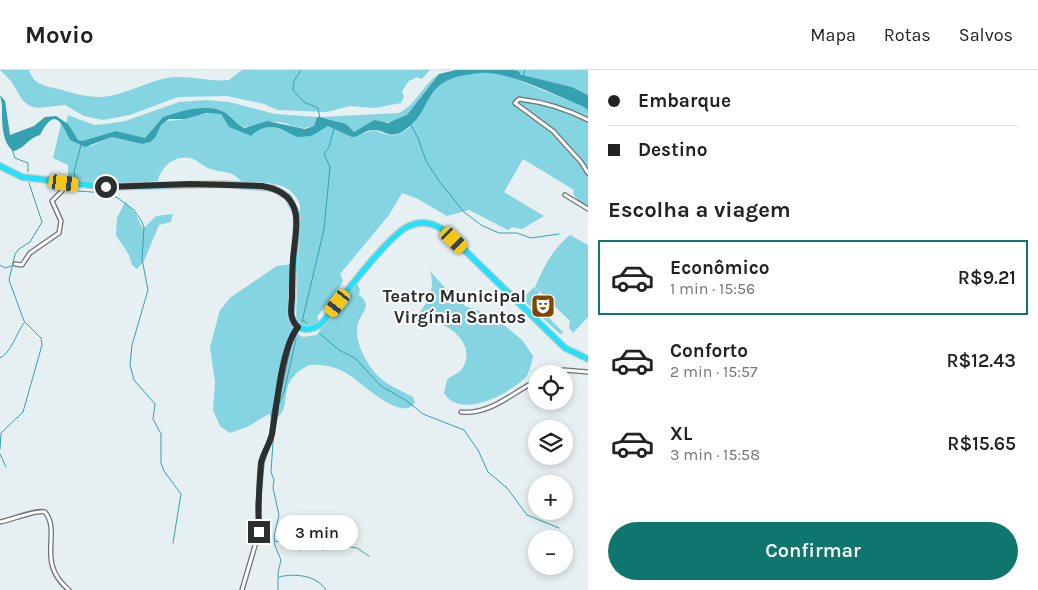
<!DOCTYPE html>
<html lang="pt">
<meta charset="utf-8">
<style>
body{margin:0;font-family:Karla,sans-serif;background:#f2f2f2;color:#222;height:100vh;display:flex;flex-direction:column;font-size:19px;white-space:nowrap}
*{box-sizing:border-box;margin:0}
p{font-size:16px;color:#767676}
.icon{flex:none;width:28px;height:28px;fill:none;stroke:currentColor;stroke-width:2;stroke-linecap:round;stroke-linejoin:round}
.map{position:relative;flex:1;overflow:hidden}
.details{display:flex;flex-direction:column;background:#fff;width:450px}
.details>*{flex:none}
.top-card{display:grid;align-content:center;height:110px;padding:0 20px;background:#fff}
.fabs{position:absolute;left:528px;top:295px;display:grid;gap:10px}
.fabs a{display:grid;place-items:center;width:45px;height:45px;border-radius:50%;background:#fff;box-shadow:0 2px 8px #0003;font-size:25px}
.end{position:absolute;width:22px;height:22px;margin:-11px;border:6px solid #2c2f30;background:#fff;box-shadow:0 0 0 2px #fff}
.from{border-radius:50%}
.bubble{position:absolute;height:35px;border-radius:18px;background:#fff;box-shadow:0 2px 8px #0003;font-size:16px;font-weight:600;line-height:35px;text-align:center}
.car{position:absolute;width:15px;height:30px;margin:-15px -8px;border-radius:6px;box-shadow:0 0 4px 1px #0007;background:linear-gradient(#f5c518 24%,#345 0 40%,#f5c518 0 76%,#345 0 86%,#f5c518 0)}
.top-card b{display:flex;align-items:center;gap:18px;height:48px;font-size:19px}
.top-card b+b{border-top:1px solid #e0e0e0}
.top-card i{width:12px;height:12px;background:#222}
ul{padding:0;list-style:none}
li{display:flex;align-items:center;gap:15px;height:75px;margin:0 10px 8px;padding:0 10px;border:2px solid transparent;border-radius:0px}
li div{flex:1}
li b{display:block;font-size:19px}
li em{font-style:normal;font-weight:600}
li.on{border-color:#0f766e}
li>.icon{width:45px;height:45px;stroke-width:1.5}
h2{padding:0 20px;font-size:22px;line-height:60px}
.button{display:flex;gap:10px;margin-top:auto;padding:10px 20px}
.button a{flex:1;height:58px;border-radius:30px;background:#0f766e;color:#fff;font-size:20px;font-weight:600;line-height:58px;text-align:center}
header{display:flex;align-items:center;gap:30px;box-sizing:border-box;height:70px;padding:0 25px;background:#fff;border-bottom:1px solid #e0e0e0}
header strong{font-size:24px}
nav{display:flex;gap:28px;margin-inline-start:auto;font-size:18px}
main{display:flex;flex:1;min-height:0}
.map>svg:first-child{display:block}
.green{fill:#84d4e1}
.water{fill:#35a1b1}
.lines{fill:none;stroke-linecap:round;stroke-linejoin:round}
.stream{stroke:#35a1b1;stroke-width:1}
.river{stroke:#35a1b1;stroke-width:6}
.street-casing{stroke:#6b7375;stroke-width:5.5}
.highway-casing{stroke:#c8c9c9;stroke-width:8}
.street{stroke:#fff;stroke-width:3}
.highway{stroke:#24e1fa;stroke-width:5.5}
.route{stroke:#2c2f30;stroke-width:6}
.labels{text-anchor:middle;stroke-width:4;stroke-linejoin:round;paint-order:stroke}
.poi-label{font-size:18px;font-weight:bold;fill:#2c2f30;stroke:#fff;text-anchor:end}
</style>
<header>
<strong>Movio</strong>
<nav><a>Mapa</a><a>Rotas</a><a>Salvos</a></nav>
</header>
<main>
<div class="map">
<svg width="588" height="520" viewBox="0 0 588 520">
<rect width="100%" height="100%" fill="#e6eff1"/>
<g class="green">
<path d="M0,0H29C34,15 45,16 59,19C72,23 86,27 100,27C126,26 149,9 175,7C193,6 211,12 229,10L242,0H430L422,9L417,7L409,11L402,21L404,27L401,33L375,38L350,36L327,42L278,40L264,34L227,26L178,27L130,45L103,50L84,46L65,35L38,38L30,36L23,31L11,11Z"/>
<path d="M502,0H588V25L572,17Z"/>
<path d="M487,2L513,8L582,36L588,40V140L581,136L573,123L574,120L523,89L504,122L544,146L522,159L512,157L508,160L469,140L447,146L418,129L402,123L389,145L340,204L343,211L341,215L317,247L319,252L307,260L296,252L300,135C291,110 265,113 242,112C230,99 226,104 211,99C203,97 197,89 190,88C174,85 161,97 158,111L112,115L68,112V95L53,88L61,54L65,55L70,70L91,76L112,67L142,74L155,68C163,45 167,53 185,49C198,45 207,42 221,44L229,57L251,66C274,46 279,65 296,63C306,62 318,59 328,56C349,64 351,69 373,60C378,61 383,64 388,65C417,69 423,27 441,12C452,4 473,3 487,2Z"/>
<path d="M439,4L407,45L394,52H371L354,62L339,52L321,47L399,43C416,35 423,14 439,4Z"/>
<path d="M206,30L229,32L275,44L317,47L314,56C298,61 293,54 279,52C261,50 240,68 229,45L206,38L163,47L145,68L116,61L82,71L78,70L66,54L68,45L94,55L106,54L125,51L179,32Z"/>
<path d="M125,132L135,143L143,159L156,146L173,144L171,152L159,155L144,191L137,199L132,195L129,185L116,165L117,148Z"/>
<path d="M570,165L588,175V247L573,263L569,258L570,251L535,217C544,196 552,180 570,165Z"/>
<path d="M291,194C291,213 284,258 303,267L317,265L330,244L357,213L360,220L359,225C375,237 358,244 357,258C356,274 366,293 376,304C386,315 400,320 413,327L415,332C403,355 358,309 346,303C335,296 321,294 309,295C275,312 293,334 278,347L272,348L269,344L247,357L230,363L220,356L213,340L215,312L210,277L220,240L231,227L277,196Z"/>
<path d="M430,201L446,219L465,236L485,243L503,254L523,271L533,286C532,292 529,304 525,308C508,324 461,350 444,323L447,310C451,305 459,304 462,299C477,276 452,255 431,251C424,250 418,254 412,255C412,248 416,247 420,242C430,229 435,216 430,201Z"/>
<path d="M534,217L540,222L533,229L536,239L546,245L564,263L560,264L522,229Z"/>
</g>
<path class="water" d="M456,0H502L572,17L588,25V40L582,36C552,24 521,7 489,3C482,2 474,4 466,5C420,12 434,43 402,62C388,69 384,59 373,60C365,60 359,67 352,67L328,56L311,66L297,67C282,60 270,49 251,66L229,57L221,44L206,43L185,49H169L161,55L155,68L150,72L142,74L112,67L85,77L70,70C60,49 54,38 40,65C28,68 24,79 14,81C1,74 2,48 2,35L0,25L5,31L10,65L34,56L45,47L56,46L68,54L78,70L82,71L116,61L145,68L163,47C181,41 210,32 227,44C234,49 236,55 245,58L267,51L305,59L314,56L317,47H320L346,54L354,62L374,50L388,53L407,45L439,4Z"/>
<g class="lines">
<g class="stream">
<path d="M301,0L294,11L293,20L304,32L318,38L320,48"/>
<path d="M523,6L525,0"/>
<path d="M411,55L418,68L426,91L439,111L464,142L481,155L499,163H517L531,168L559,164"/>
<path d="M12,79L15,88L28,93V102"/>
<path d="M75,108L74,102L81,75"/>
<path d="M78,121L105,123L118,128L134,140L142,152L144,157L142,189L148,220L132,275L130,295L134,310L155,334L153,349L161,364V393L164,401L181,424L173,473"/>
<path d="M0,195L5,198L11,196"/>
<path d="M303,250L307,254"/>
<path d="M302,252L324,159L330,97L324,84L329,77L334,58"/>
<path d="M320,264L339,280L355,288L381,316L407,331L423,344L464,360L478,380L488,402L507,418L527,445L559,458"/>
<path d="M0,288C11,283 16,264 24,253"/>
<path d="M0,379L1,363L23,342L42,275L41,268L24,251L9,210L15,184L19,179L30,172L42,152L29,113"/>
<path d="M0,384L6,397"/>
<path d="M275,471L286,473L300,480L311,477L323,480L337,475L357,478L369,486"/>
<path d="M279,507C294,503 317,505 326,520"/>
<path d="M278,520V503L281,490L275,476L274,466L279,445L273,418L274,410L271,402L273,372L277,339L284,322L296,269"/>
</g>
<path class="river" d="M501,0L517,4"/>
<g class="street-casing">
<g id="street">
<path d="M588,50C567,39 543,32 519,29L515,33L553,61L581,92L588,103"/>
<path d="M565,125L588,139"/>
<path d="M15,194L22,195L30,183L59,163L61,151L52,131L62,121L64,113"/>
<path d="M550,304L564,300L588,302"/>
<path d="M461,342C490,345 512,323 536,311"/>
<path d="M0,452C11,450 38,439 45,442C62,463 35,492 69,520"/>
<path d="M242,520L259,462L258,435L262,392L272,364L274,344L289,273L298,257"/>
</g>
</g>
<g class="highway-casing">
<path id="highway" d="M0,96L22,107L106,117L224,114L273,118L288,127L297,145L291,245L294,254C304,262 314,260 323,252C339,231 389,164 409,156C422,150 434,153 445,161L565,278L588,289"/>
</g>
<use href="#street" class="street"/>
<use href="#highway" class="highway"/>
</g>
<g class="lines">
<path class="route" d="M106,117L190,114L262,116C307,124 296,156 293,189C292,202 292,215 292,228C291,239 289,249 298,257C281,278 277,336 272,364C270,374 263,383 261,393C259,416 258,439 259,462"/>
</g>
<defs>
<g id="theatre-square" transform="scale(1.25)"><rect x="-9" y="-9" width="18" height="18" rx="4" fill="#834601" stroke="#fff"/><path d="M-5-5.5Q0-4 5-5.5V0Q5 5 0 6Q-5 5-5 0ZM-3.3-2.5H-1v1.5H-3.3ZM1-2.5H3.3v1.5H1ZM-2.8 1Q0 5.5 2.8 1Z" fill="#fff"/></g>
</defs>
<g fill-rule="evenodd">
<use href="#theatre-square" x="543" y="236"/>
</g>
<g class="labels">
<g class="poi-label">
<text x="526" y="232">Teatro Municipal<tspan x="526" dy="21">Virgínia Santos</tspan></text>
</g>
</g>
</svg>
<div class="fabs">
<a><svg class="icon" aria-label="locate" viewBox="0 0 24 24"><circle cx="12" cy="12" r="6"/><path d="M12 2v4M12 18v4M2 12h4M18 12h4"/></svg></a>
<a><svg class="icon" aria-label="layers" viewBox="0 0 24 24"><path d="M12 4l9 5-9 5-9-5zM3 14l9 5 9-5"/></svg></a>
<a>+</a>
<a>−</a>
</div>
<i class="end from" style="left:106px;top:117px"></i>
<i class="end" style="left:259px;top:462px"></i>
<div class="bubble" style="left:276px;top:445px;width:82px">3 min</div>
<i class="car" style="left:64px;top:113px;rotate:97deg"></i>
<i class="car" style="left:454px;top:170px;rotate:134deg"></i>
<i class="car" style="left:338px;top:233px;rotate:218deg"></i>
</div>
<section class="details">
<div class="top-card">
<b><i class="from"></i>Embarque</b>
<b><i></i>Destino</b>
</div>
<h2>Escolha a viagem</h2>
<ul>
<li class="on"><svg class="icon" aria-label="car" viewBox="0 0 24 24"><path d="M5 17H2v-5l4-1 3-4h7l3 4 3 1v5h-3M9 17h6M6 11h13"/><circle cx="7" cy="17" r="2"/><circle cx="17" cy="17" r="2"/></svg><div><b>Econômico</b><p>1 min · 15:56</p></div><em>R$9.21</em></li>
<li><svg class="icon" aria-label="car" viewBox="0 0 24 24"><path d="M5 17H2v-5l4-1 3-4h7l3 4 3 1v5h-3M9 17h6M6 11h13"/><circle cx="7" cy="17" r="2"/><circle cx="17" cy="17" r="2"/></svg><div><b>Conforto</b><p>2 min · 15:57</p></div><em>R$12.43</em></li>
<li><svg class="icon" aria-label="car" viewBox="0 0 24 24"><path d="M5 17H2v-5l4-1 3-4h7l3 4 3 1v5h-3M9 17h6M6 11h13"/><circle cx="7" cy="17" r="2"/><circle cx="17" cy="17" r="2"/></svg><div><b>XL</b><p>3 min · 15:58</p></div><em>R$15.65</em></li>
</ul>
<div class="button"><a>Confirmar</a></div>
</section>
</main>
